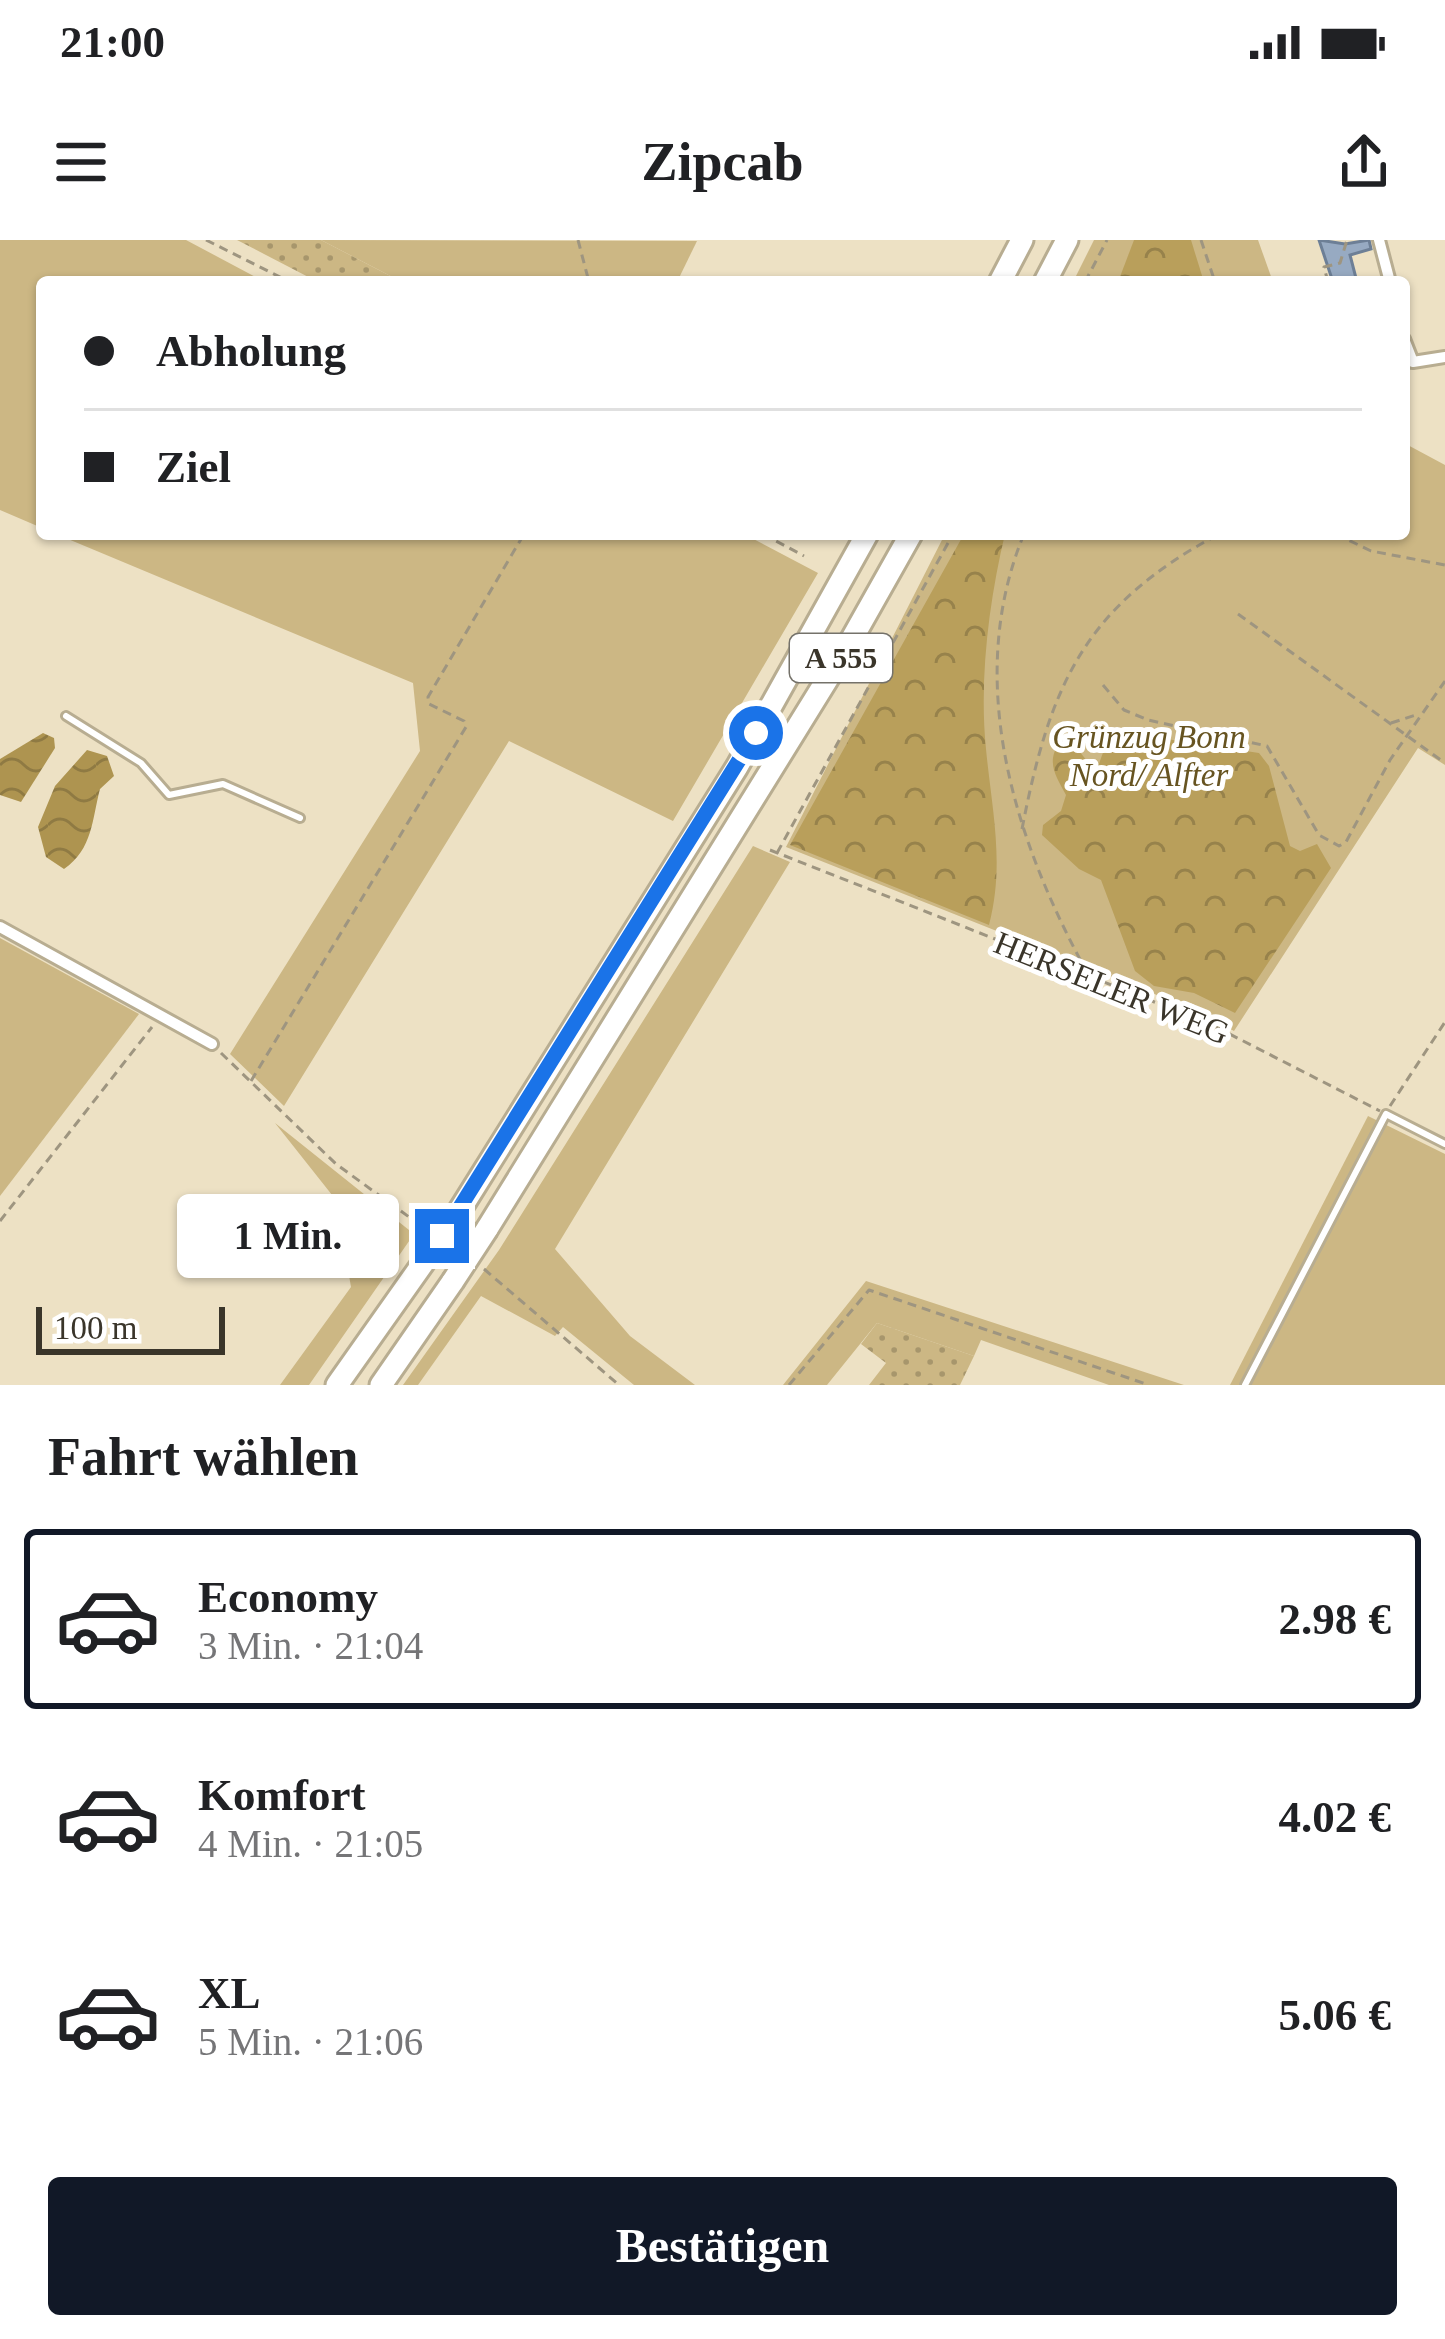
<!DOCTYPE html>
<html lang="de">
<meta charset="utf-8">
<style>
body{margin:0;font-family:"Times New Roman",serif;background:#f2f2f2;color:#202124;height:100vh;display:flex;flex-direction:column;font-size:45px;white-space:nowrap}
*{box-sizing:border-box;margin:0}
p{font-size:39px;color:#757577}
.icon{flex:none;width:66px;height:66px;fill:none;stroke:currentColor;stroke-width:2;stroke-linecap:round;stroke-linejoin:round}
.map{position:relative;height:1145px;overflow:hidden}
.drawer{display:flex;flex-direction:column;background:#fff;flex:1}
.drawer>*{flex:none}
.guide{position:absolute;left:36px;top:36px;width:1374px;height:264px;border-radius:12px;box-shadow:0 3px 9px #0004;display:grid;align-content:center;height:264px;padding:0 48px;background:#fff}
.scale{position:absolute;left:36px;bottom:30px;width:189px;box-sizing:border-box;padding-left:12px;border:6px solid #3a352a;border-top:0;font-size:33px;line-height:42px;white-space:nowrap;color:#3a352a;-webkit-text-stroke:9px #fff;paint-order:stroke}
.end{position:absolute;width:54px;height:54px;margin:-27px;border:15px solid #1a73e8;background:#fff;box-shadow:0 0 0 6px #fff}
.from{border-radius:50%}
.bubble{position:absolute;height:84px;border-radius:12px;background:#fff;box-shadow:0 3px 9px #0004;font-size:39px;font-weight:700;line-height:84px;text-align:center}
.guide b{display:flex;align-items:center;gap:42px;height:114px;font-size:45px}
.guide b+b{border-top:3px solid #e0e0e0}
.guide i{width:30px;height:30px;background:#202124}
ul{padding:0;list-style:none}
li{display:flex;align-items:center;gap:36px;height:180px;margin:0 24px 18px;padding:0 24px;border:6px solid transparent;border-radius:12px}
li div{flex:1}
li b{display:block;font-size:45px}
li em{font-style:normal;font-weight:700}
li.current{border-color:#111827}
li>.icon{width:108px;height:108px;stroke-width:1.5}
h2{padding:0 48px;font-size:54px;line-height:144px}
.primary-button{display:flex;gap:24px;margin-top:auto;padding:24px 48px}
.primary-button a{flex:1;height:138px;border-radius:12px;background:#111827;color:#fff;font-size:48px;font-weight:700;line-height:138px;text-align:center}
.status{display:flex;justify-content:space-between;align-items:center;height:84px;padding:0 60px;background:#fff;direction:ltr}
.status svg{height:33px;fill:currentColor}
header{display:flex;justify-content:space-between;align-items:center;height:156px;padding:0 48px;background:#fff;font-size:54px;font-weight:700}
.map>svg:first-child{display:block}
.green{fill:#ccb784}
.forest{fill:url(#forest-crowns)}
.garden{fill:url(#garden-dots)}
.water{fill:url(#water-waves)}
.building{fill:#97aac2;stroke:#6d7f96;stroke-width:3}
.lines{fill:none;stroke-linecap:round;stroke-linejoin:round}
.service-casing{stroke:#b8ad91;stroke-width:12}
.minor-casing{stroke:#b8ad91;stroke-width:16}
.motorway-casing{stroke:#b8ad91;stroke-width:27}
.path{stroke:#9e9580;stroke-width:3;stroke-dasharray:9 6;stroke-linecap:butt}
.service{stroke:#fff;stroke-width:6}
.minor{stroke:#fff;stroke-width:10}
.motorway{stroke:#fff;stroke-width:21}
.motorway-bridge-casing{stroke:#b8ad91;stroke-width:27;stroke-linecap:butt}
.motorway-bridge{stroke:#fff;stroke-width:21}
.route{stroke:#1a73e8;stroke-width:15}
.labels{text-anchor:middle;stroke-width:10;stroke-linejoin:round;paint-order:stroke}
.shield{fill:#fff;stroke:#75726a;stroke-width:3}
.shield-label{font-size:30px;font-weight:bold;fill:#3a352a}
.park-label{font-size:33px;font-style:italic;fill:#675421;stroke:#fff}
.street-label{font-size:33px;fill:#3a352a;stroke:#fff}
</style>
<div class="status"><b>21:00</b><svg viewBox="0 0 49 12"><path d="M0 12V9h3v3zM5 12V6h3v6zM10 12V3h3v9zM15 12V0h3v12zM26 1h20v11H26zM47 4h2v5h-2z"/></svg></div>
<header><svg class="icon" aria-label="menu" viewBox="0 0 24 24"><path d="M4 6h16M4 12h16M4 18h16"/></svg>Zipcab<svg class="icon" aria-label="share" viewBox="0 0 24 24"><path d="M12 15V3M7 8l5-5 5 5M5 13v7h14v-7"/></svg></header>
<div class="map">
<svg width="1445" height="1145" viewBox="0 0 1445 1145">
<defs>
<pattern id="forest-crowns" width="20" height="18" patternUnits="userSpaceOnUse" patternTransform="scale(3)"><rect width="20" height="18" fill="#b99f5b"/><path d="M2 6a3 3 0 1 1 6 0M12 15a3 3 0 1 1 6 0" fill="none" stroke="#97824b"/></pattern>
<pattern id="garden-dots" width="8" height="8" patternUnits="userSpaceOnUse" patternTransform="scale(3)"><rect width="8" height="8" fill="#ccb784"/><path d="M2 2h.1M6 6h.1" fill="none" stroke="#a7966c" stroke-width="1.8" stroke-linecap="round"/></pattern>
<pattern id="water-waves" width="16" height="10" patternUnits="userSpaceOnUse" patternTransform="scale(3)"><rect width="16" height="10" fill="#ae9450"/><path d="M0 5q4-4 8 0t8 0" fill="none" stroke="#8f7a43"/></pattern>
</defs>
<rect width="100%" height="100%" fill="#ede1c4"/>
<g class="green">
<path d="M0,0H186L265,42H42V288L0,270Z"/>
<path d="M321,0L697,1L677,42H402Z"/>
<path d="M1094,0H1258L1273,42H1073Z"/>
<path d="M1404,203L1445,225V525L1418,508L1234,791L1197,771L786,607L945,294H1404Z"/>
<path d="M56,294H744L818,333L673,581L509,501L284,866L230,814L420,511L413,443Z"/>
<path d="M753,606L790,622L555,1009L630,1096L695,1145H634L563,1087L555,1096L481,1056L418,1145H403L499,1010Z"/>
<path d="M0,698L139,774L0,956Z"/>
<path d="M1368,876L1445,914V1145H1230Z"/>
<path d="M275,883L414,994L309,1145H280L351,1047L336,960Z"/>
<path d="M866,1041L1184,1145H1109L981,1100L974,1116L877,1083L827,1145H783Z"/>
</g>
<g class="forest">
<path d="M1134,0H1191L1204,42H1118Z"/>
<path d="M964,294H1005C989,361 979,440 986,509C992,571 1005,624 989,685L790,605Z"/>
<path d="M1127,493L1259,513L1269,526L1290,606L1300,611L1317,604L1331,628L1235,773L1194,753L1154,746L1135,731L1101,640L1079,629L1042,595L1043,585L1061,571L1066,555C1056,536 1046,523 1059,503L1075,506L1096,532L1105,507Z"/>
</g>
<g class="garden">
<path d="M237,0H321L402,42H318Z"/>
<path d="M877,1083L974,1116L960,1145H869L886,1123L861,1104Z"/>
</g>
<g class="water">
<path d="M43,493L54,498L55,508L21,562L0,555V519Z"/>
<path d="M87,510L107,516L114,536L100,549C92,579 93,609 64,629L46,617L38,587L55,546Z"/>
</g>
<path class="building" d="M1319,0L1345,4L1369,0L1371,9L1350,15L1357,42H1333Z"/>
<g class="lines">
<g class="service-casing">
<g id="service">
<path d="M66,476L141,523L169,555L223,544L300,578"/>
<path d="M1245,1145L1386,874L1445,904"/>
</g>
</g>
<g class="minor-casing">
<g id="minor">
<path d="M1379,0L1390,42"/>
<path d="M1404,99L1413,122L1445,117"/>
<path d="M0,687L212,804"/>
</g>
</g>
<g class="motorway-casing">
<g id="motorway">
<path d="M1000,42L1022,0"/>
<path d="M1045,42L1067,0"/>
<path d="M458,973L737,527L867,294"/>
<path d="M487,989L849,404L911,294"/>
<path d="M337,1145L426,1019"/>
<path d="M381,1145L453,1041"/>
</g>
</g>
<g class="path">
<path d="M206,0L290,42"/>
<path d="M578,0L589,42"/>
<path d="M1201,0L1215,42"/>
<path d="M1085,42L1107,0"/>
<path d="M1328,42L1324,27L1340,23L1347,0"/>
<path d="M763,294L804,316"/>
<path d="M1024,294C963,441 1015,602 1088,734"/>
<path d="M1336,294L1371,311L1445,325"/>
<path d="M1238,374L1445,523"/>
<path d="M1103,445L1124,470L1148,480L1267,506L1319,595L1339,606L1346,602L1390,520L1445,441"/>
<path d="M1391,483L1416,475"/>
<path d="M1022,589C1050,445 1084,366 1219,294"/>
<path d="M770,610L1210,784L1380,871"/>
<path d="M777,613L953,294"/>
<path d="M221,813L336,924L427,990"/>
<path d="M251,841L466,487L464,481L429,464L428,457L524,294"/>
<path d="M1390,866L1445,782"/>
<path d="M0,981L152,787"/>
<path d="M484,1029L619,1145"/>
<path d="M789,1145L869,1050L1149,1145"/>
</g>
<use href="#service" class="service"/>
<use href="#minor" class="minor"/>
<use href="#motorway" class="motorway"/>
<g class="motorway-bridge-casing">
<g id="motorway-bridge">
<path d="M426,1019L458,973"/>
<path d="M453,1041L487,989"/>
</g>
</g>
<use href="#motorway-bridge" class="motorway-bridge"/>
</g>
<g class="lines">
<path class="route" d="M442,996L756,493"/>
</g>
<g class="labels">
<rect class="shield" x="790" y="394" width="102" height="48" rx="9"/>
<g class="shield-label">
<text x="841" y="428">A 555</text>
</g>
<g class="park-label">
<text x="1149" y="508">Grünzug Bonn<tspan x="1149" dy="38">Nord/ Alfter</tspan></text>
</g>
<g class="street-label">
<text transform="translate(1112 747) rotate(22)" y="12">HERSELER WEG</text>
</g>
</g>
</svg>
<div class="scale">100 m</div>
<i class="end from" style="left:756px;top:493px"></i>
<i class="end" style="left:442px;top:996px"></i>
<div class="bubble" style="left:177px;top:954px;width:222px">1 Min.</div>
<div class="guide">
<b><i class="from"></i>Abholung</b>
<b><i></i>Ziel</b>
</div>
</div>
<section class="drawer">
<h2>Fahrt wählen</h2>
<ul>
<li class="current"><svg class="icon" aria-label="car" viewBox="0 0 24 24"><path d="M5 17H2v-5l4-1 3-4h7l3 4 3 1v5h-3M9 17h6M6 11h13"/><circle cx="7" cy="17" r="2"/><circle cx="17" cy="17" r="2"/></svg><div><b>Economy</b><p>3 Min. · 21:04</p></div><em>2.98 €</em></li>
<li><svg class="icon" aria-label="car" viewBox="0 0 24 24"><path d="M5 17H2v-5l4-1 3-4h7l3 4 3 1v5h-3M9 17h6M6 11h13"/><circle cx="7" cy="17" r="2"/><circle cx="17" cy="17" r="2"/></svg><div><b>Komfort</b><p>4 Min. · 21:05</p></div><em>4.02 €</em></li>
<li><svg class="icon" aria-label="car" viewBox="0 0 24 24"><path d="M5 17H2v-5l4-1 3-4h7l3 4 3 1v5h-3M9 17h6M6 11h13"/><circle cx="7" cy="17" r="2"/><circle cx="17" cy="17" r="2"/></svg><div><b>XL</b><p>5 Min. · 21:06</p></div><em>5.06 €</em></li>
</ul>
<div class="primary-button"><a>Bestätigen</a></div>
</section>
